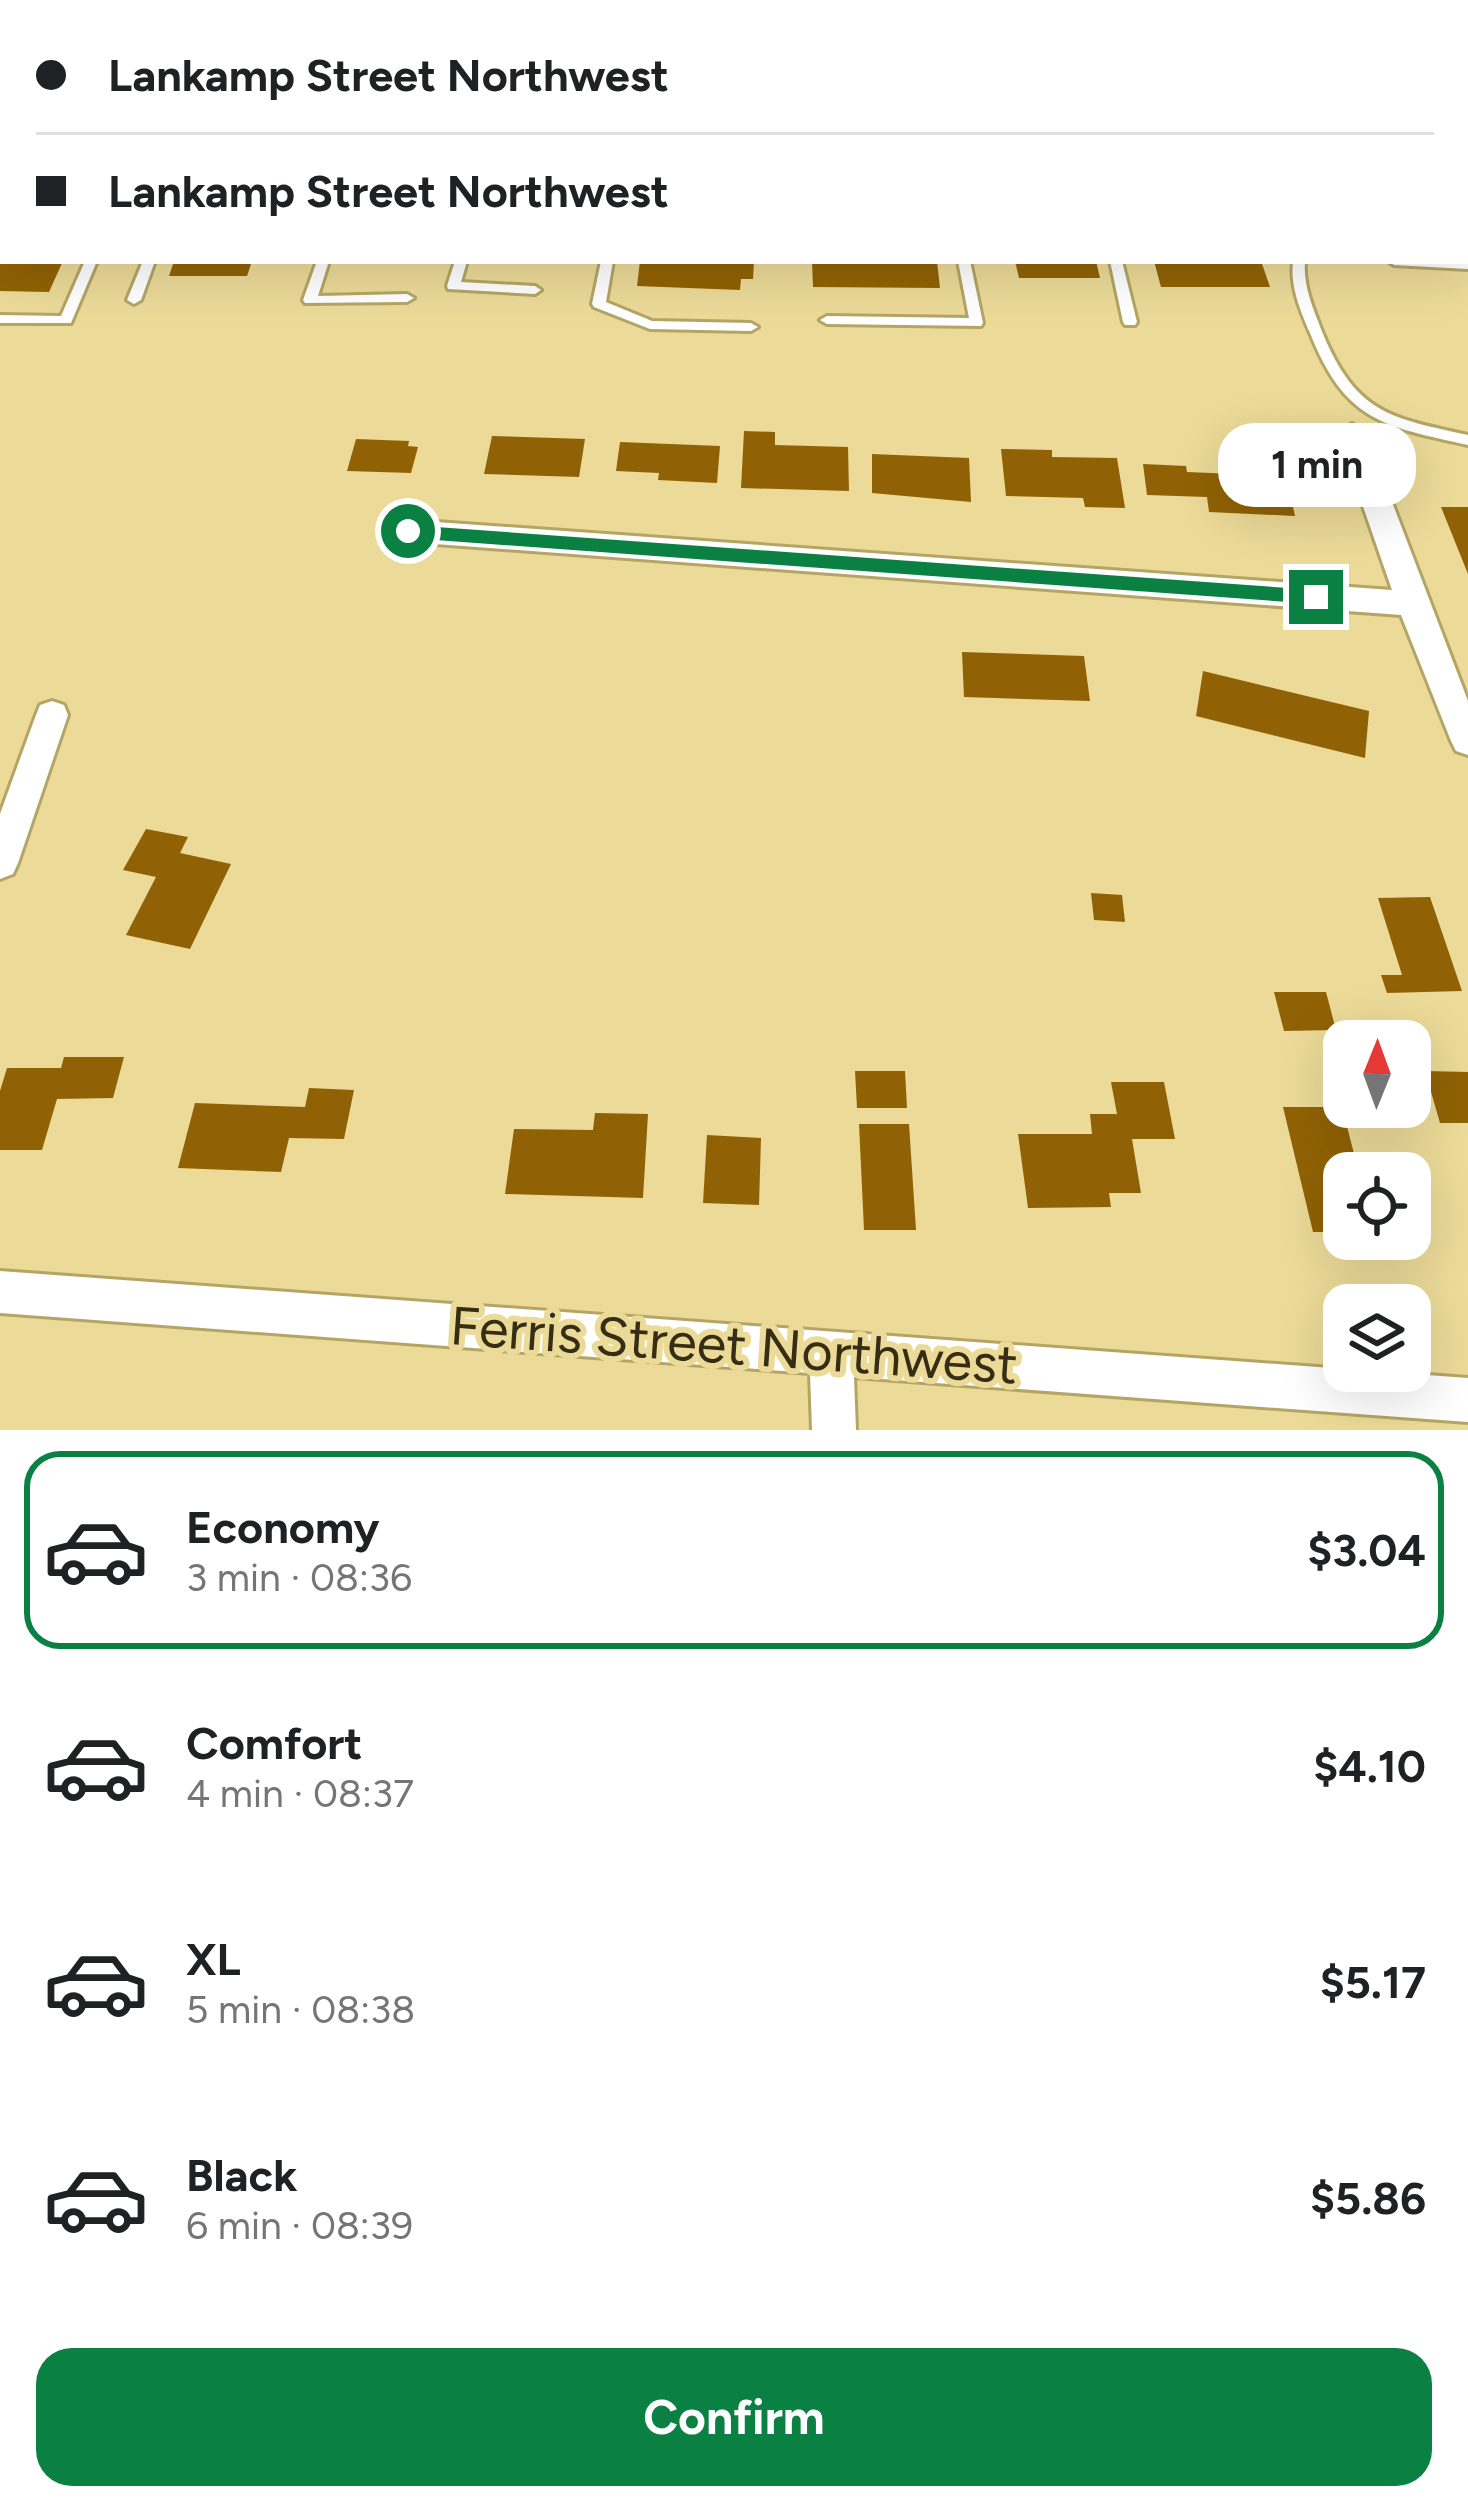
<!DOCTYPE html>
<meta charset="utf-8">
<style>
body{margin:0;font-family:Figtree,sans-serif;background:#f2f2f2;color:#202124;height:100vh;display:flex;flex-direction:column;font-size:45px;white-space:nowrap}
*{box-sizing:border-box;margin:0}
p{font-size:39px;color:#757577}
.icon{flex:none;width:66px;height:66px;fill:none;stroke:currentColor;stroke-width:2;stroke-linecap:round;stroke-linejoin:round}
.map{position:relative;height:1430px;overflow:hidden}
.panel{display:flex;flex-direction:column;background:#fff;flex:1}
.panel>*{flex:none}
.guide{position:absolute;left:0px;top:0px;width:1470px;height:264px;box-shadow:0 12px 48px #0002;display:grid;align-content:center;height:264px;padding:0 36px;background:#fff}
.needle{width:78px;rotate:1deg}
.buttons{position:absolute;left:1323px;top:1020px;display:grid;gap:24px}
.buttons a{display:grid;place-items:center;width:108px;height:108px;border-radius:24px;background:#fff;box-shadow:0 12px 48px #0002;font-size:60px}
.end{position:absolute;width:54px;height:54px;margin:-27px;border:15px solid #0b8043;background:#fff;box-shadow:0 0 0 6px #fff}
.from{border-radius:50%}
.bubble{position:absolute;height:84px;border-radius:36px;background:#fff;box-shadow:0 12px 48px #0002;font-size:39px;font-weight:700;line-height:84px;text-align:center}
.guide b{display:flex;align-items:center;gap:42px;height:114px;font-size:45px}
.guide b+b{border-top:3px solid #e0e0e0}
.guide i{width:30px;height:30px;background:#202124}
ul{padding:21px 0 0;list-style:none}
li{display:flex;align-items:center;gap:36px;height:198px;margin:0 24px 18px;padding:0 12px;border:6px solid transparent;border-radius:36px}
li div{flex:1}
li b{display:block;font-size:45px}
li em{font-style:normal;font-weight:700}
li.selected{border-color:#0b8043}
li>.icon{width:108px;height:108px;stroke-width:1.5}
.action{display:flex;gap:24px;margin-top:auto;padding:24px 36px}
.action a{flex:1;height:138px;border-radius:36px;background:#0b8043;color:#fff;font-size:48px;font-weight:700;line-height:138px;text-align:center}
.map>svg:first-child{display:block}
.building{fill:#916205}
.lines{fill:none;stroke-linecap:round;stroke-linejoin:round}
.service-casing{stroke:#b5a565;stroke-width:6}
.minor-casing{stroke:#b5a565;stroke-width:6}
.service{fill:#fff;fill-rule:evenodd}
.minor{fill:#fff;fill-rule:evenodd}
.route{fill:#0b8043}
.labels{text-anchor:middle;stroke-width:12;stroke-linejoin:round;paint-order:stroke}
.near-street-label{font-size:54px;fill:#352e14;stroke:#ebda98}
</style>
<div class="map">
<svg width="1468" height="1430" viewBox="0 0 1468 1430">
<rect width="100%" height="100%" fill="#ebda98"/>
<g class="building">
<path d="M0,261H63L49,292L0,291Z"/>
<path d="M174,261H252L247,276H169Z"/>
<path d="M640,261H754L753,279H741L740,290L637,286Z"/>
<path d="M812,261H937L940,288L813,287Z"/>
<path d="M1015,261H1096L1100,278H1019Z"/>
<path d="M1154,261H1261L1270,287H1161Z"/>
<path d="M744,431L775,432V445L848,447L849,491L741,488Z"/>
<path d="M492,436L585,439L579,477L484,474Z"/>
<path d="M356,439L409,441L408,446L418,447L411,473L347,471Z"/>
<path d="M620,442L720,446L717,483L658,480L659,473L616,471Z"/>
<path d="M1001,449L1052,450V457L1117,458L1125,508L1085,507L1083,498L1006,496Z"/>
<path d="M872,454L969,458L971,502L872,493Z"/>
<path d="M1143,464L1186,466L1187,472L1286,476L1295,516L1209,512L1207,497L1147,495Z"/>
<path d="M1441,507H1468V574Z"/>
<path d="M962,652L1084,656L1090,701L964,697Z"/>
<path d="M1203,671L1369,711L1365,758L1196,716Z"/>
<path d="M146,829L188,837L180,853L231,864L190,949L126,935L156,877L123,870Z"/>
<path d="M1091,893L1122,895L1125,922L1094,920Z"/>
<path d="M1430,897L1462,991L1387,993L1381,975H1402L1378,898Z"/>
<path d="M1274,992H1326L1336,1030L1284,1031Z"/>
<path d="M64,1057H124L113,1098L57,1099L42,1150H0V1091L7,1068H61Z"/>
<path d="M855,1071H905L907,1108H857Z"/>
<path d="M1425,1071L1468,1072V1123H1440Z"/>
<path d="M1111,1082H1164L1175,1139H1132L1141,1193H1109L1111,1207L1028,1208L1018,1134H1092L1090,1114H1117Z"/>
<path d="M309,1088L354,1090L344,1139L289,1138L281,1172L178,1168L195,1103L305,1107Z"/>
<path d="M1283,1107H1342L1359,1173H1344V1232H1313Z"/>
<path d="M595,1113L648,1114L643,1198L505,1194L514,1129L593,1130Z"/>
<path d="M859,1124H909L916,1230H864Z"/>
<path d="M707,1135L761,1138L759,1205L703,1203Z"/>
</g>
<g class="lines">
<g class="service-casing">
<g id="service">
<path d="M77,0H87L85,3H75Z"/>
<rect x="248" y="0" width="10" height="3"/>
<path d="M440,0H450L449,3H439Z"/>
<path d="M580,0H590L589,3H579Z"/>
<path d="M649,0H659L658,3H648Z"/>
<path d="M756,0H766L765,3H755Z"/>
<rect x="1467" y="25" width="1" height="6"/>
<rect x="0" y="26" width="3" height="6"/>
<path d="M1468,84V91H1467V84Z"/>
<rect x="0" y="122" width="3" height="11"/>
<rect x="1467" y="212" width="1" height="8"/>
<path d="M85,261H97L71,323H0V315L61,316Z"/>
<path d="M143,261H155L141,300L134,304L127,300Z"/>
<path d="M317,261H329L318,296L407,294L414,298L407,302L305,303L303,300Z"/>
<path d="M455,261H467L461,282L535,286L541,290L535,294L448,289L447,286Z"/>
<path d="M601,261H613L606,302L652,321L751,323L758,327L751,331L650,329L594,307L592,304Z"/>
<path d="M958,261H970L983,323L981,326L827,324L820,320L827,316L969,318Z"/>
<path d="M1110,261H1122L1137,322L1135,325H1125L1123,322Z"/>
<path d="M1293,261H1305C1303,287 1314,310 1323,334C1356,413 1390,418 1468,435V445C1382,426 1345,421 1310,333C1300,310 1290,286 1293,261Z"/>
<path d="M1388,261H1468V269L1394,265Z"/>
</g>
</g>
<g class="minor-casing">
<g id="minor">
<path d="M0,84L3,85V99L0,98Z"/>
<rect x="1467" y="138" width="1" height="14"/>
<path d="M1352,424L1366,434L1468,701V755L1456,751L1451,741L1401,615L408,542L397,539L393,531L397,523L408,520L1392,590L1338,434Z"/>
<path d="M52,701L64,705L68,715L18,863L13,874L0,879V814L36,715L40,705Z"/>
<path d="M0,1271L1468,1378V1422L854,1377L856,1430H812L810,1373L0,1313Z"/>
</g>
</g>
<use href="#service" class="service"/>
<use href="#minor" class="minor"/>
</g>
<path class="route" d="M408,525L1316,590L1326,597L1316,604L408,538L399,531Z"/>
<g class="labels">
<g class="near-street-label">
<text transform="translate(734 1345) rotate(4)" y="19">Ferris Street Northwest</text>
</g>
</g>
</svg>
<div class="buttons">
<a><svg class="needle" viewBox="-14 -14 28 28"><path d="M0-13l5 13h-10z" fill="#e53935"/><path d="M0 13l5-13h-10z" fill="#757577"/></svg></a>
<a><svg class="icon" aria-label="locate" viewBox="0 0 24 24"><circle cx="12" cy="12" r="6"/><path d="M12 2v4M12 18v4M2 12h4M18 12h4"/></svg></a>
<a><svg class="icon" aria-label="layers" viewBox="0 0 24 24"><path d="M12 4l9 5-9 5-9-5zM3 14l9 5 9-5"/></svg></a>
</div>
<i class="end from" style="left:408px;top:531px"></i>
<i class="end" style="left:1316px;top:597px"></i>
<div class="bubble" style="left:1218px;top:423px;width:198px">1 min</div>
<div class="guide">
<b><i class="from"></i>Lankamp Street Northwest</b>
<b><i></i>Lankamp Street Northwest</b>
</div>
</div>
<section class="panel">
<ul>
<li class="selected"><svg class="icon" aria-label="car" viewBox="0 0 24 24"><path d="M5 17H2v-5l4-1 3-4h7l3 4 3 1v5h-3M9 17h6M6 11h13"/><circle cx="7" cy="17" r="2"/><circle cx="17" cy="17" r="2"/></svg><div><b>Economy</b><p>3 min · 08:36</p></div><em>$3.04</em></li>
<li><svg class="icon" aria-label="car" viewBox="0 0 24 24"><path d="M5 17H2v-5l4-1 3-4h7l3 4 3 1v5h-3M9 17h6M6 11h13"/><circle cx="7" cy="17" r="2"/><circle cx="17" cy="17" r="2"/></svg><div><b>Comfort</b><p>4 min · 08:37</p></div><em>$4.10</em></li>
<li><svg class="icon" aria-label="car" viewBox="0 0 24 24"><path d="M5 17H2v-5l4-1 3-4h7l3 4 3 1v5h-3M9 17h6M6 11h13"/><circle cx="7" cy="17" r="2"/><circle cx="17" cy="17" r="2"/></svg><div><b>XL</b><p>5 min · 08:38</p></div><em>$5.17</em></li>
<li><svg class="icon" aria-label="car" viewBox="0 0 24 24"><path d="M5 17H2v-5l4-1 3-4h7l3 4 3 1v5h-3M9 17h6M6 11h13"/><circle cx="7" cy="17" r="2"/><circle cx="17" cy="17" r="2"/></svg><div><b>Black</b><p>6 min · 08:39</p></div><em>$5.86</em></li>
</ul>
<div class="action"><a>Confirm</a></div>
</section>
